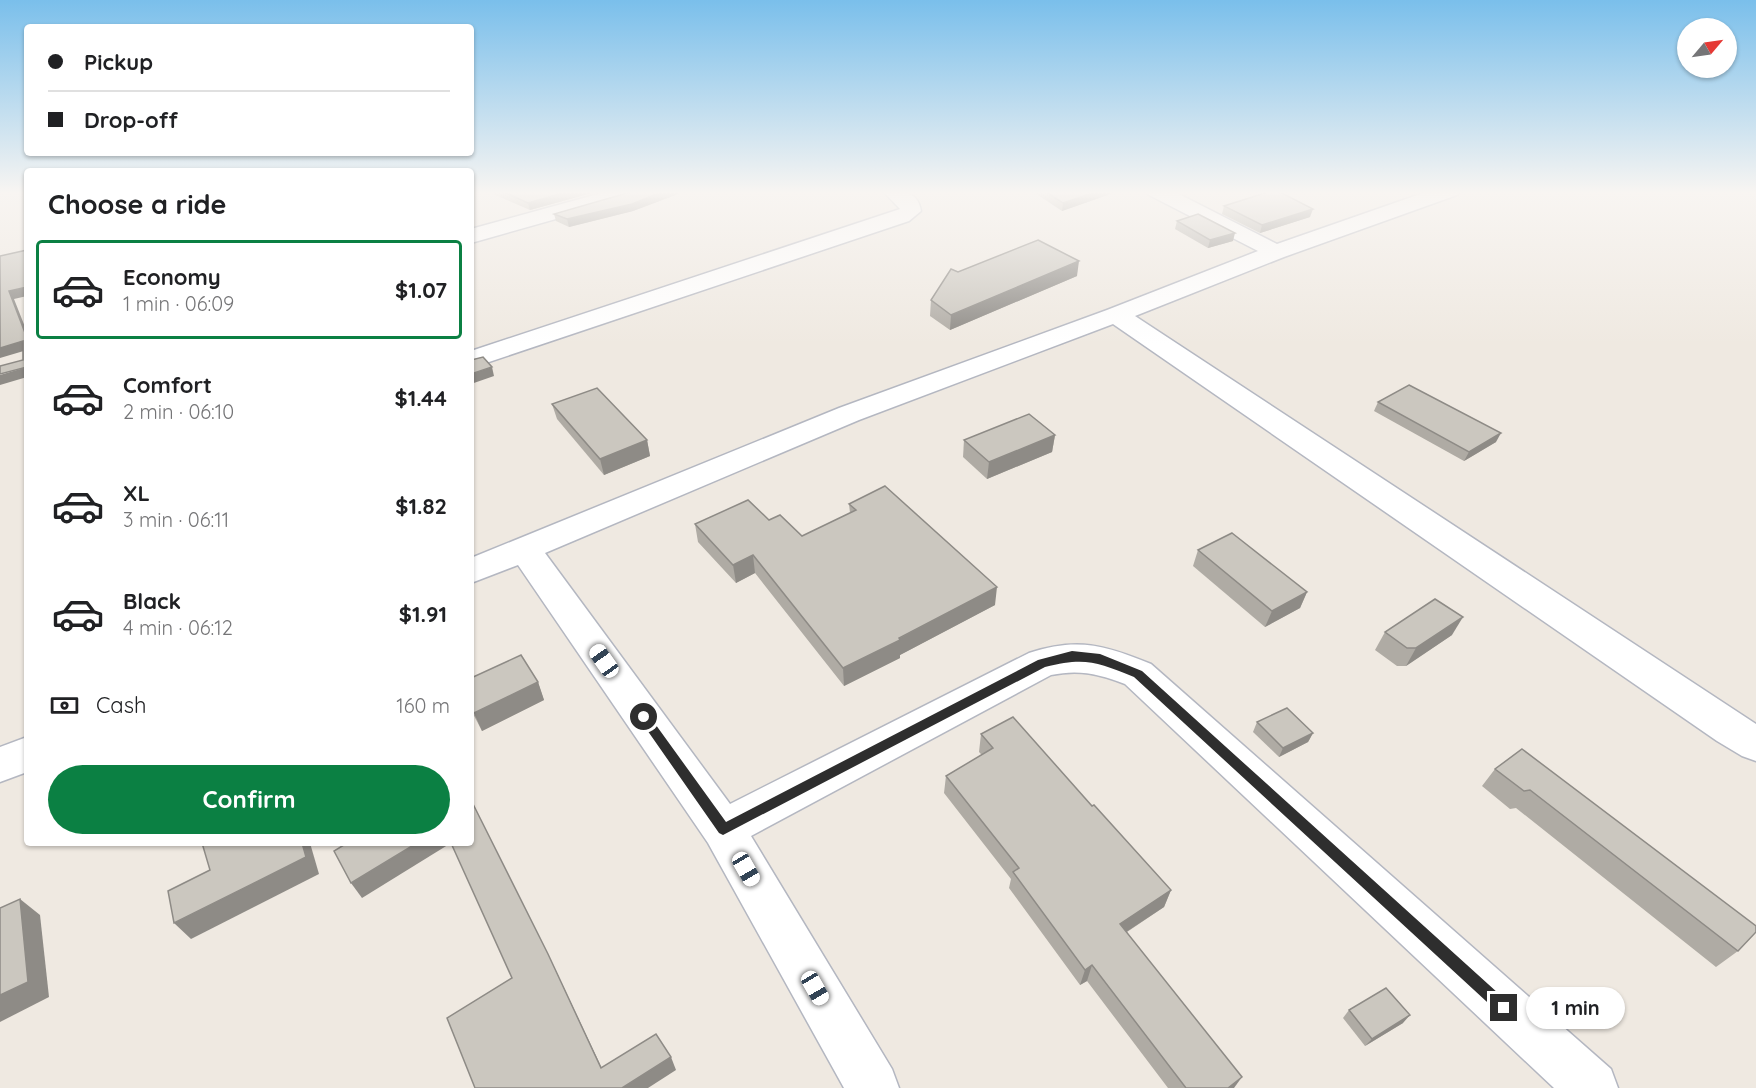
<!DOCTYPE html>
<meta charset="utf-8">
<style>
body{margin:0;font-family:Quicksand,sans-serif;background:#f6f6f6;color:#202124;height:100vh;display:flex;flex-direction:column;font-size:22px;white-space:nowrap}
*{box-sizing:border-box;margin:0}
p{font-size:20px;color:#757577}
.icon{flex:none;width:33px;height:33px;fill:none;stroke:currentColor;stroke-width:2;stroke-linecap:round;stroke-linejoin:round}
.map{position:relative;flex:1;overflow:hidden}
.drawer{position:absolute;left:24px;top:168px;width:450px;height:678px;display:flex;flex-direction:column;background:#fff;border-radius:6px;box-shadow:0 2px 4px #0004}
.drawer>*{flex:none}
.guide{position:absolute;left:24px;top:24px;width:450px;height:132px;border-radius:6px;box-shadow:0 2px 4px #0004;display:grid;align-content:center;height:132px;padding:0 24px;background:#fff}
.needle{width:39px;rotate:61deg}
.tools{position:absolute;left:1677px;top:18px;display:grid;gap:12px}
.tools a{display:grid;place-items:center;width:60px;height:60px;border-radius:50%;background:#fff;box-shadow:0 2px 4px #0004;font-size:30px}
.end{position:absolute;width:27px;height:27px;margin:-14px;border:8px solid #2e2e2e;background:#fff;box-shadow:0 0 0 3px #fff}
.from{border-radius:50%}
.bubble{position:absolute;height:42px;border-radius:21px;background:#fff;box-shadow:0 2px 4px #0004;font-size:20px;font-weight:800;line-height:42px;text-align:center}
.car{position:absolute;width:18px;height:36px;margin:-18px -9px;border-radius:8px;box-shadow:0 0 4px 2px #0007;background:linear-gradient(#fff 24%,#345 0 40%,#fff 0 76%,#345 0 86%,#fff 0)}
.guide b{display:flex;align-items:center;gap:21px;height:57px;font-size:22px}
.guide b+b{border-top:2px solid #e0e0e0}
.guide i{width:15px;height:15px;background:#202124}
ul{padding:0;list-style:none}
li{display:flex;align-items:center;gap:18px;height:99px;margin:0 12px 9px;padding:0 12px;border:3px solid transparent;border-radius:6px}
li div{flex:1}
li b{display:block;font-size:22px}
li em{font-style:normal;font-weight:800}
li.on{border-color:#0b8043}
li>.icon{width:54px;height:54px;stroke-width:1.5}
h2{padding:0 24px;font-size:27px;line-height:72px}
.pay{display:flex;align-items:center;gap:15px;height:66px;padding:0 24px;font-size:22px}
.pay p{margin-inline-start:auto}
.action{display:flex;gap:12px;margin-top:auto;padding:12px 24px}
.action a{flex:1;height:69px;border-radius:36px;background:#0b8043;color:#fff;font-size:24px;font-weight:800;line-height:69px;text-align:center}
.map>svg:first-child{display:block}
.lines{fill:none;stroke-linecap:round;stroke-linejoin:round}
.minor-casing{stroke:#b4b7c1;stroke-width:3}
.minor{fill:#fff;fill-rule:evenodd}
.wall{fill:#afaba4}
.shaded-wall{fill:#8e8b86}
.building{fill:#cbc7bf;stroke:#8e8b86;stroke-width:1.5}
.route{fill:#2e2e2e}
</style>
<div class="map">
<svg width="1756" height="1088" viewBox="0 0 1756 1088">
<rect width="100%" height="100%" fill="#efe9e1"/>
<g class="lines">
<g class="minor-casing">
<g id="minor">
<path d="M609,191H644L641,195L471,243V229Z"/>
<path d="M883,191C900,191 918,190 921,211L909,221L471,368V351L900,209Z"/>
<path d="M1146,191H1173L1277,244L1429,191H1460L1457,195L1284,257L1135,316L1756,724V761L1742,756L1717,741L1113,324L859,420L545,553L730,804L1029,653C1077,637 1105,645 1151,664L1611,1069L1618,1088H1554L1125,684C1099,674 1079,669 1051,675L751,836L892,1069L899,1088H844L708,843L518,565L471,583V558L839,408L1107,310L1258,251L1149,195Z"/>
<path d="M27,737V772L0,782V747Z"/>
</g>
</g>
<use href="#minor" class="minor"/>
</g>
<g class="wall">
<path d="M486,191H599L530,210Z"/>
<path d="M634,191H686L633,211L569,227L556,221L554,214Z"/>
<path d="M1032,191H1119L1062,211Z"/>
<path d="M1224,206L1310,217L1260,233L1222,214Z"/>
<path d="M1177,221L1233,241L1208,248L1175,229Z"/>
<path d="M958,272L1077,276L950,330L930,316L931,300Z"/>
<path d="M1378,402L1496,442L1464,461L1374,411Z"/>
<path d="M552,404L647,440L650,456L604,475L557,419Z"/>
<path d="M1055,435L1052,452L987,479L963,457L964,440Z"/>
<path d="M849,504L995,605L900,655V658L844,686L755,573L736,583L698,542L695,524L769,520L802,536L850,513Z"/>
<path d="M1198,550L1307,592L1300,608L1265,627L1193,566Z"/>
<path d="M1385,632L1452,635L1406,666H1397L1375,650Z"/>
<path d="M471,678L538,682L544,700L482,731L471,710Z"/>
<path d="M1257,722L1313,733L1308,742L1279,757L1253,732Z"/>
<path d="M981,734L1092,806L1171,890L1164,907L1127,932L1234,1088H1168L1087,981L1080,985L1009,888L1011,879L944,793L946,776L982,755L979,752Z"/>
<path d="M1522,749L1738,951L1716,967L1516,808L1510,809L1482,786L1495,769Z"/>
<path d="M1349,1010L1403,1023L1365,1046L1343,1018Z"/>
</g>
<g class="shaded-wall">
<path d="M570,191H599L530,210L528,203Z"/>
<path d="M664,191H686L633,211L569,227L567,219Z"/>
<path d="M1098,191H1119L1062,211L1063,203Z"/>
<path d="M1313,209L1310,217L1260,233L1262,225Z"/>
<path d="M1235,233L1233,241L1208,248L1210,240Z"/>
<path d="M1079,261L1077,276L950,330L951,315Z"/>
<path d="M27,287V296L14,299L27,332V338L9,291Z"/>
<path d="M23,341L27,350L0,358V348Z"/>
<path d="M27,367V377L0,385V375Z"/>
<path d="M492,367L494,376L471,384V374Z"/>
<path d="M1501,433L1496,442L1464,461L1469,452Z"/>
<path d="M1055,435L1052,452L987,479L989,462Z"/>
<path d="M647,440L650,456L604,475L600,459Z"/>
<path d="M753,555L755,573L736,583L733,565Z"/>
<path d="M997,587L995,605L900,655V658L844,686L843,668Z"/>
<path d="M1307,592L1300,608L1265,627L1272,611Z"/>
<path d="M1463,617L1452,635L1406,666L1416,648Z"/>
<path d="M538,682L544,700L482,731L474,713Z"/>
<path d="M1313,733L1308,742L1279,757L1283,748Z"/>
<path d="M471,800L555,969L608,1081L601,1068Z"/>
<path d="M302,843H310L319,874L191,939L174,923Z"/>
<path d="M417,843H451L362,898L351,883Z"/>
<path d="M1171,890L1164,907L1114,940L1120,924Z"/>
<path d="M20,899L40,915L49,997L0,1022V995Z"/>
<path d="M1092,965L1087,981L1080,985L1085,970Z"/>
<path d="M1410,1015L1403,1023L1365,1046L1372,1039Z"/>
<path d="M671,1057L676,1070L648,1088H622Z"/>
<path d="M1242,1077L1234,1088H1228Z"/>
</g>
<g class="building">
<path d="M502,191H570L528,203Z"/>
<path d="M634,191H664L632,204L567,219L554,214Z"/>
<path d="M1045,191H1098L1063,203Z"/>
<path d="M1271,191H1278L1313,209L1262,225L1224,206Z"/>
<path d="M1198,214L1235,233L1210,240L1177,221Z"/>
<path d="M1038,240L1079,261L951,315L931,300L951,269L958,272Z"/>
<path d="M27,250V287L9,291L27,338V367L0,374V366L23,360V341L0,348V256Z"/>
<path d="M483,357L492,367L471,374V360Z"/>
<path d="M1409,385L1501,433L1469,452L1378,402Z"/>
<path d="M597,388L647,440L600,459L552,404Z"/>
<path d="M1029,414L1055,435L989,462L964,440Z"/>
<path d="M885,486L997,587L899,638L900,640L843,668L753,555L733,565L695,524L748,500L769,520L780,515L802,536L856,510L849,504Z"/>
<path d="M1232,533L1307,592L1272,611L1198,550Z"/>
<path d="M1435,599L1463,617L1416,648H1407L1385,632Z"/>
<path d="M521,655L538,682L474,713L471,708V678Z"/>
<path d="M1287,708L1313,733L1283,748L1257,722Z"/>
<path d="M1013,717L1092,806L1094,805L1171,890L1120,924L1242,1077L1228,1088H1186L1092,965L1085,970L1013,872L1019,868L946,776L993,748L981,734Z"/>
<path d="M1522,749L1756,926V932L1738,951L1530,790L1524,791L1495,769Z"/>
<path d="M471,800L548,954L601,1068L656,1034L671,1057L622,1088H475L447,1018L512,978L451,843H471Z"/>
<path d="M202,843H302L306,857L174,923L168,891L210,870Z"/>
<path d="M347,843H417L351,883L334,851Z"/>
<path d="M20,899L28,982L0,995V908Z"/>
<path d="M1386,988L1410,1015L1372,1039L1349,1010Z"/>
</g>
<linearGradient id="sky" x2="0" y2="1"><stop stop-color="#7abfeb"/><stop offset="0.56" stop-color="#f8f5f2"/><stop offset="1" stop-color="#f8f5f2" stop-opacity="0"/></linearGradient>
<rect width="1756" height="344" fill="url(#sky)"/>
<path class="route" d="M1072,651L1100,654L1142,671L1509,1003L1511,1008L1509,1013L1504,1016L1499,1013L1134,677C1097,662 1085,657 1045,667L723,835L719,833L638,717L644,713L648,714L726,822L1038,660Z"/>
</svg>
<div class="tools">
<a><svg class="needle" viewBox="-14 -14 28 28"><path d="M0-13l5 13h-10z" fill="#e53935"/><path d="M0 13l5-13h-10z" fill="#757577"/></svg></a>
</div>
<i class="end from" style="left:644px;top:717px"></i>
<i class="end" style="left:1504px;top:1008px"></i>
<div class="bubble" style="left:1526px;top:987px;width:99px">1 min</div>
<i class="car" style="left:604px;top:661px;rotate:325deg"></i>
<i class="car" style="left:746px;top:869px;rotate:150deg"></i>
<i class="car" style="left:815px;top:988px;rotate:150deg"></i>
<div class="guide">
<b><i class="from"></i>Pickup</b>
<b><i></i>Drop-off</b>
</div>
<section class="drawer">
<h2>Choose a ride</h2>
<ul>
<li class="on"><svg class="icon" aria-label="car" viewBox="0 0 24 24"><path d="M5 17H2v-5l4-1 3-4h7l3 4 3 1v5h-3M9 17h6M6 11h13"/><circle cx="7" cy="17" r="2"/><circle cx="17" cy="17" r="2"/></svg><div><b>Economy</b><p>1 min · 06:09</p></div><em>$1.07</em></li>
<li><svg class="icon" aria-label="car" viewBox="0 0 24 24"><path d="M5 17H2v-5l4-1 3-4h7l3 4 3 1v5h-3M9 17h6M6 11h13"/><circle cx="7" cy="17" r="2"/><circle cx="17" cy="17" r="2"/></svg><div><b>Comfort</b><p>2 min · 06:10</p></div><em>$1.44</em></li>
<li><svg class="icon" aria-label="car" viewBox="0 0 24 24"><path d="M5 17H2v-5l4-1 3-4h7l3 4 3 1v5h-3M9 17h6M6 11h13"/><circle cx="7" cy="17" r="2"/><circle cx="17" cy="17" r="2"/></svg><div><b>XL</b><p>3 min · 06:11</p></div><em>$1.82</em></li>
<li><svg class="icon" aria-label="car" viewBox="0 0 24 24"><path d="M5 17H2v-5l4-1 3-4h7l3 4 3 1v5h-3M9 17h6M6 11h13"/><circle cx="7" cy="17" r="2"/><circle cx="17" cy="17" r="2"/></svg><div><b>Black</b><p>4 min · 06:12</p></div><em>$1.91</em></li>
</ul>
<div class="pay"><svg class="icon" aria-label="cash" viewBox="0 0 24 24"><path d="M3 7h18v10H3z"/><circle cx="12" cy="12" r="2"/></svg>Cash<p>160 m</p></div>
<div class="action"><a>Confirm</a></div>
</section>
</div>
